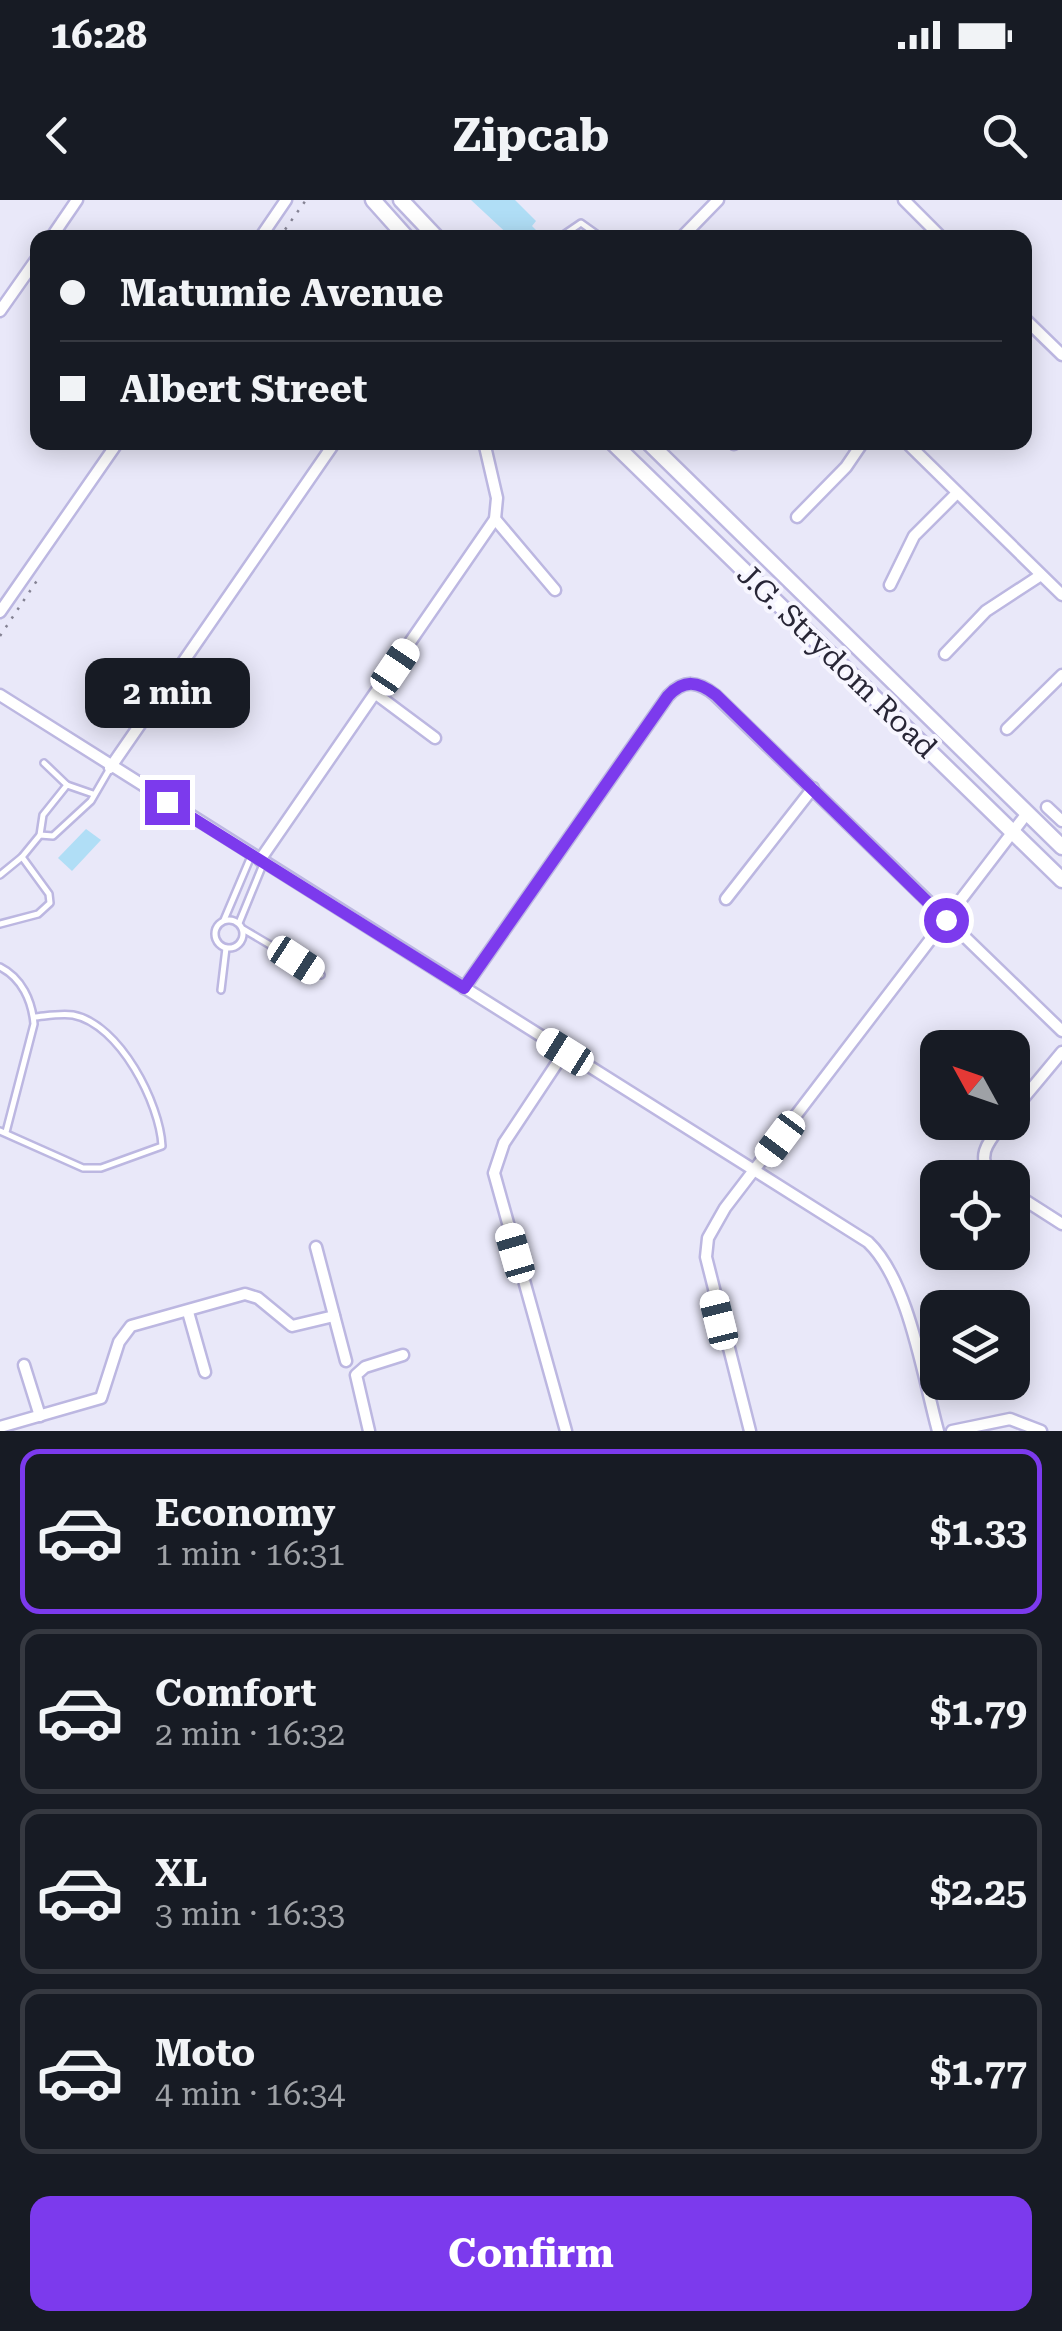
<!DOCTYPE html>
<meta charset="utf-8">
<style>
body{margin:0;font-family:"Roboto Serif",serif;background:#20242c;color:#f1f3f6;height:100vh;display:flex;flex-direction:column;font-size:38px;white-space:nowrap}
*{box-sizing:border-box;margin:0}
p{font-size:32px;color:#9ea1a6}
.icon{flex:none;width:55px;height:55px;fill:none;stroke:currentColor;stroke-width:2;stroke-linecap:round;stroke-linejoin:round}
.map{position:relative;height:1231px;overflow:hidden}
.side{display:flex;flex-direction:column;background:#171b24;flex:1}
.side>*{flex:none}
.guide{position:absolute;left:30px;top:30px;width:1002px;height:220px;border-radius:20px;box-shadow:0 5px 25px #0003;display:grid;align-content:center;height:220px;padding:0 30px;background:#171b24}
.needle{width:65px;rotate:310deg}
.tools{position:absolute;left:920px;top:830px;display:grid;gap:20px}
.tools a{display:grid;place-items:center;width:110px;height:110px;border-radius:20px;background:#171b24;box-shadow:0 5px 25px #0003;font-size:50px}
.end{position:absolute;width:45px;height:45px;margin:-22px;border:12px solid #7c3aed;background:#fff;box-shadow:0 0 0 5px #fff}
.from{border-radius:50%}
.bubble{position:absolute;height:70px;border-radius:20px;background:#171b24;box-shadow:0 5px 25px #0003;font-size:32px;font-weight:700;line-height:70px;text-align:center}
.car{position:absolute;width:30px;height:60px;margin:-30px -15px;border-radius:12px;box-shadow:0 0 8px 2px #0007;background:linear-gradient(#fff 24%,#345 0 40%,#fff 0 76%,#345 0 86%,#fff 0)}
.guide b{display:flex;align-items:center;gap:35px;height:95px;font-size:38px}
.guide b+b{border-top:2px solid #363941}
.guide i{width:25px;height:25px;background:#f1f3f6}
ul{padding:18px 0 0;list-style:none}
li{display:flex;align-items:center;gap:30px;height:165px;margin:0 20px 15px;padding:0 10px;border:5px solid #363941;border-radius:20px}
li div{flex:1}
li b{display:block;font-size:38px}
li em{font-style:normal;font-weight:700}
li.selected{border-color:#7c3aed}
li>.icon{width:90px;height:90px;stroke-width:1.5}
.cta{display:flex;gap:20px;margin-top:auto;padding:20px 30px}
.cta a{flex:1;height:115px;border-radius:20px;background:#7c3aed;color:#fff;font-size:40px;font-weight:700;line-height:115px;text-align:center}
.status{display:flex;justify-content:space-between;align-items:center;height:70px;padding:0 50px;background:#171b24;direction:ltr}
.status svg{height:28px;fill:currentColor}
header{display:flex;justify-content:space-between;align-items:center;height:130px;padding:0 30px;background:#171b24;font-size:45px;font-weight:700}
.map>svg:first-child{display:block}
.building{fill:#b0def6}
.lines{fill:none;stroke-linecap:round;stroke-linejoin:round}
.lane-casing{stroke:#bcb7e1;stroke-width:10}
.street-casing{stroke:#bcb7e1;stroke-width:15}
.secondary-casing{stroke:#bcb7e1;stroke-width:19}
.path{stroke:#858394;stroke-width:2.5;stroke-dasharray:2.5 8;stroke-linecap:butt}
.lane{stroke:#fff;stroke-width:5}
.street{stroke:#fff;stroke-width:10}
.secondary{stroke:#fff;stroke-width:14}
.route{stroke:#7c3aed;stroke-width:12}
.labels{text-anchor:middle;stroke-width:8;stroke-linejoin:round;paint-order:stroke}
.street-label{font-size:30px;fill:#282636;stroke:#f7f6ff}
</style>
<div class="status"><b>16:28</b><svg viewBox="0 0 49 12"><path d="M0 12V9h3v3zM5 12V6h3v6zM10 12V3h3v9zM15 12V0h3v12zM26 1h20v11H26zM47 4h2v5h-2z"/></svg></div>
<header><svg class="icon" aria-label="back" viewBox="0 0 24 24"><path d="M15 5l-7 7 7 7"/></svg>Zipcab<svg class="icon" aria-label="search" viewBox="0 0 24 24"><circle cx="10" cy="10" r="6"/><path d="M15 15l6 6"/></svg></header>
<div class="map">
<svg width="1062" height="1231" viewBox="0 0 1062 1231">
<rect width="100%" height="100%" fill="#e9e8f9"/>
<g class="building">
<path d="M471,0H515L536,21L532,26L544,38H512Z"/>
<path d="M86,629L101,640L72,671L58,658Z"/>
</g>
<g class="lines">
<g class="lane-casing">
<g id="lane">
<path d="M559,38L581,23L602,38"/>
<path d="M44,563L67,585L93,594"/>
<path d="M40,635L53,636L91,601L109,570"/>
<path d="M0,675L22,657L40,635L43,615L67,585"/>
<circle cx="229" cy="734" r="14"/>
<path d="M224,720L252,654"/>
<path d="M239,723L264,662"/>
<path d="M0,724L38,714L50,703L49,694L22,657"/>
<path d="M243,729L321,775"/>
<path d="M0,767C22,778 32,801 34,824L6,932"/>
<path d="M221,790L226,748"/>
<path d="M0,931L83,968H101L162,946C160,904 120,824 73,815C61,813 46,816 34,817"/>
</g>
</g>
<g class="street-casing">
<g id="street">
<path d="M904,0L942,38"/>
<path d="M51,38L77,0"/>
<path d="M260,38L286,0"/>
<path d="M681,38L718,0"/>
<path d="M0,111L38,57"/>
<path d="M1025,119L1062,155"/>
<path d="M906,242L1062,395"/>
<path d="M734,244L735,242"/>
<path d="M797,317L846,267L863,242"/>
<path d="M495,319L555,390"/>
<path d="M890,385L914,336L957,293"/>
<path d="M0,412L118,242"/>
<path d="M945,454L986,411L1041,375"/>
<path d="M376,494L435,538"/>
<path d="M0,495L868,1042C909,1081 923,1177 938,1231"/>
<path d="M1007,529L1062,475"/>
<path d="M110,568L335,242"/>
<path d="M1047,607L1062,621"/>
<path d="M260,660L495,319L497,298L484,242"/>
<path d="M726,699L813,588"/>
<path d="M464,788L668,496C684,479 698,481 715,495L1062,831"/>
<path d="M565,851L504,943L494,973L566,1231"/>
<path d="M1012,912L1062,852"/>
<path d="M993,978C974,956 989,941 1004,922"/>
<path d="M1012,992L1062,1024"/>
<path d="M316,1047L346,1161"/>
<path d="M188,1112L205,1172"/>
<path d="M24,1165L40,1216"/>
<path d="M0,1227L101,1198L119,1142L131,1126L245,1094L258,1098L292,1126L334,1116"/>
<path d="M369,1231L356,1175L365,1167L403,1155"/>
<path d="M750,1231L706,1057L708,1038L725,1008L1028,612"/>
<path d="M952,1231L1010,1219L1041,1231"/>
</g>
</g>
<g class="secondary-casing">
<g id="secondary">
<path d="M373,0L407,38"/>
<path d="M401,0L437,38"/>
<path d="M612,242L1062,680"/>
<path d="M648,242L1062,647"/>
</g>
</g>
<g class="path">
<path d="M279,38L306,0"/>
<path d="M0,436L40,376"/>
</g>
<use href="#lane" class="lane"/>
<use href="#street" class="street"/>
<use href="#secondary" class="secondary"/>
</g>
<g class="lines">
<path class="route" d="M167,602L464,788L668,496C684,479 698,481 716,495L946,720"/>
</g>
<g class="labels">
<g class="street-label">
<text transform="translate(837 461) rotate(44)" y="10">J.G. Strydom Road</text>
</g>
</g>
</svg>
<div class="tools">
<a><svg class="needle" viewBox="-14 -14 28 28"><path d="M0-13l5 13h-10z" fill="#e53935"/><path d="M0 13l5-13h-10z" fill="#9ea1a6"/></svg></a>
<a><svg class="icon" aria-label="locate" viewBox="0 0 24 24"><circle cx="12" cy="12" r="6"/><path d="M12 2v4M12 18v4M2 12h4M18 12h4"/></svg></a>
<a><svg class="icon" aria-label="layers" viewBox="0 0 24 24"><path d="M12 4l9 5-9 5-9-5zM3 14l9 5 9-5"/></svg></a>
</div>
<i class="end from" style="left:946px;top:720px"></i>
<i class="end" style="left:167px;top:602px"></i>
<div class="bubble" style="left:85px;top:458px;width:165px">2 min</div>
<i class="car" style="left:395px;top:467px;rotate:34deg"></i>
<i class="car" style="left:296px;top:760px;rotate:123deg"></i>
<i class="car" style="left:565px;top:852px;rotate:302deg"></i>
<i class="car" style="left:780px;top:939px;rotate:217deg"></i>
<i class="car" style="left:515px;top:1053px;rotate:344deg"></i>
<i class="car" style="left:719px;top:1120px;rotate:346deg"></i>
<div class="guide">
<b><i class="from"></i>Matumie Avenue</b>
<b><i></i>Albert Street</b>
</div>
</div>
<section class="side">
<ul>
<li class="selected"><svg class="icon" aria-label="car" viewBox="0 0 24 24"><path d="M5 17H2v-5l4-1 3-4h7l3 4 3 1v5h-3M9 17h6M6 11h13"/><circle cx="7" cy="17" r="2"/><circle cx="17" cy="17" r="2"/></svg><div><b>Economy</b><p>1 min · 16:31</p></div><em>$1.33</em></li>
<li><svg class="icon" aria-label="car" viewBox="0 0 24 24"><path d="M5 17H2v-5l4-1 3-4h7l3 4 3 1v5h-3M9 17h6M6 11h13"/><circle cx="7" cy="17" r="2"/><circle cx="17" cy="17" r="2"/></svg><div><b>Comfort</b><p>2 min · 16:32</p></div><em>$1.79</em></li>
<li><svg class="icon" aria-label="car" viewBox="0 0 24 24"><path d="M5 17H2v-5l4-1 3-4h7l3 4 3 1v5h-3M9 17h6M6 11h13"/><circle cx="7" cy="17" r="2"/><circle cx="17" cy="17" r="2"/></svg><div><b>XL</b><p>3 min · 16:33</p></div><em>$2.25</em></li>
<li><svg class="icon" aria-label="car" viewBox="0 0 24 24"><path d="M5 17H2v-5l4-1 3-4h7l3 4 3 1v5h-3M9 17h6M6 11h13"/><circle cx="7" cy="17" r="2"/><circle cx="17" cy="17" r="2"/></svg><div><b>Moto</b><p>4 min · 16:34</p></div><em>$1.77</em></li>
</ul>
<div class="cta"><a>Confirm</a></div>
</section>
